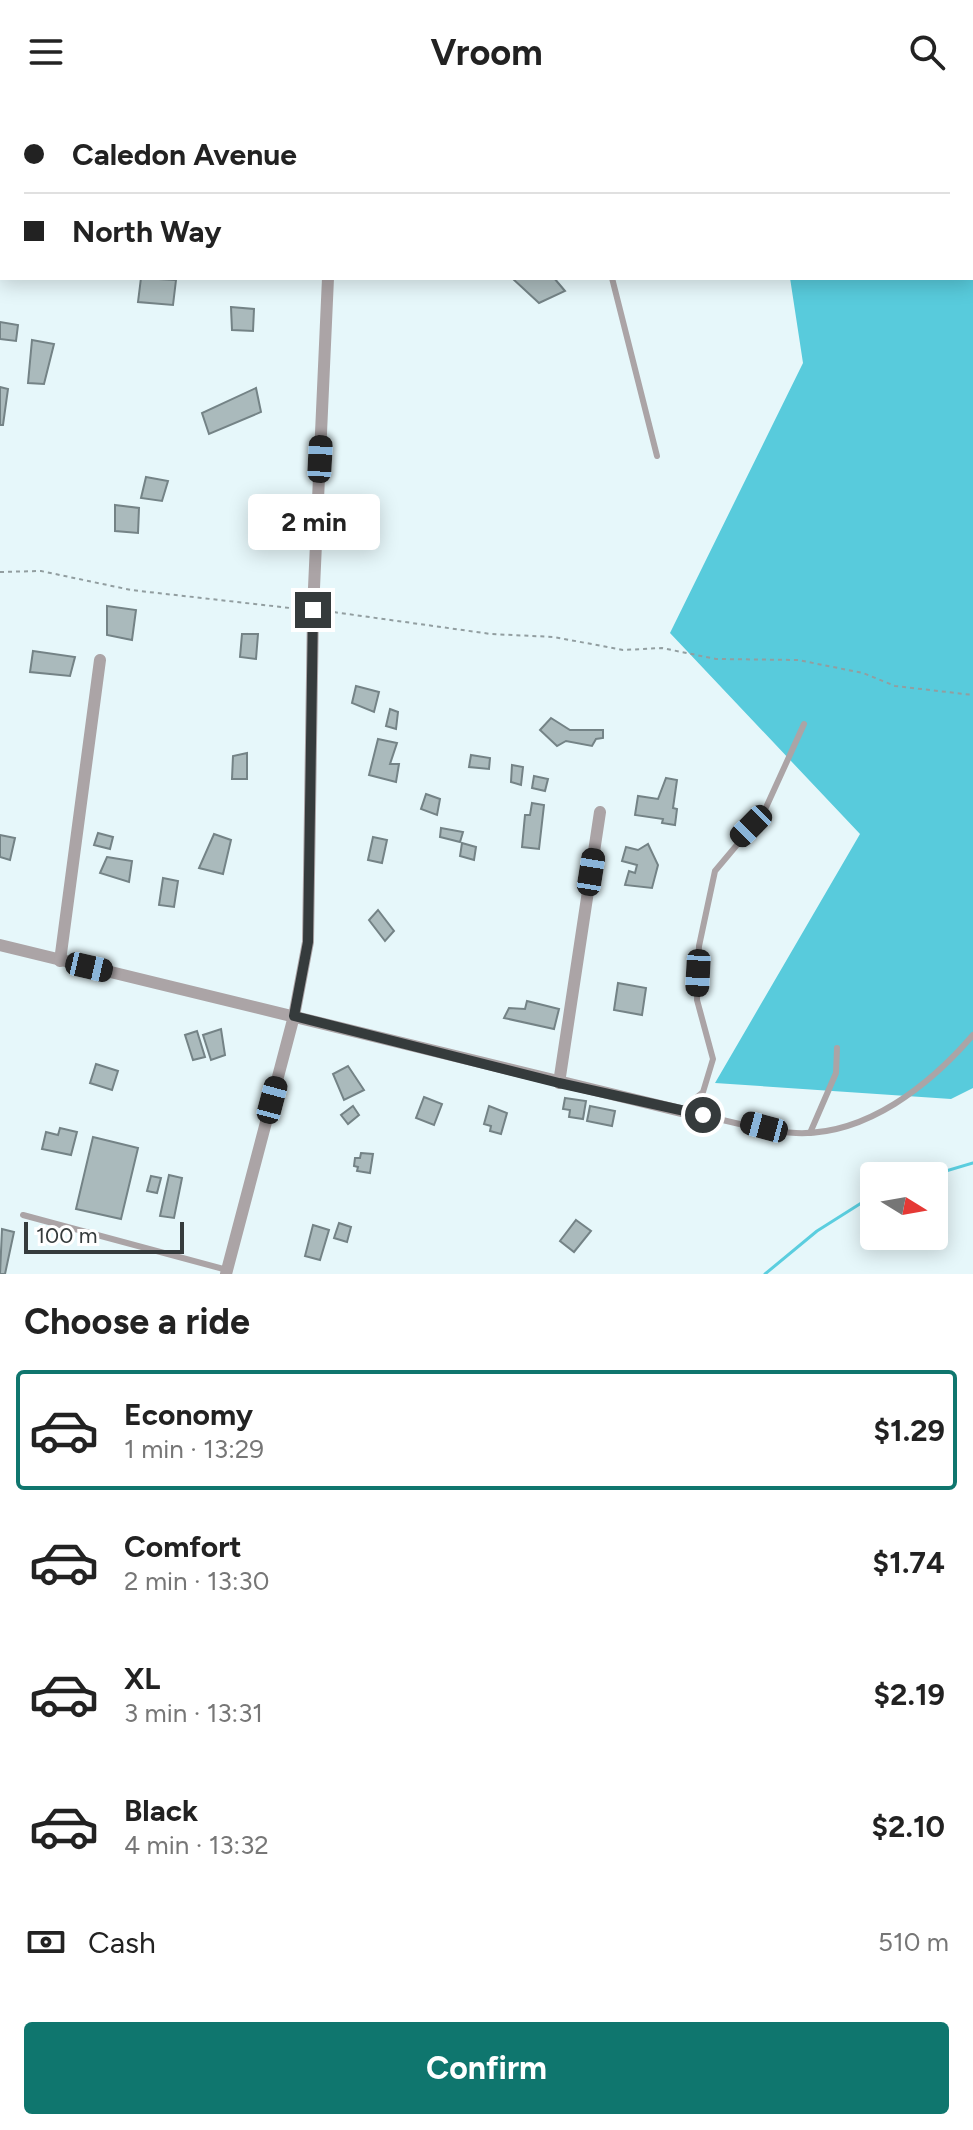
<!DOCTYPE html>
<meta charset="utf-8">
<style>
body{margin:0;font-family:Figtree,sans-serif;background:#f6f6f6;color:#222;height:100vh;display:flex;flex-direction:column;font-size:30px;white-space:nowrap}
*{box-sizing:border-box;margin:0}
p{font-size:26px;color:#767676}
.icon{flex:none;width:44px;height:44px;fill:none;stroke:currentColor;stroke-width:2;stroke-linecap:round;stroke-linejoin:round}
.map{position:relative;height:1170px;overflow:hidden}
.details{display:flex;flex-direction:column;background:#fff;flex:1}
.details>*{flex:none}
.hud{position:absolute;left:0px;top:0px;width:974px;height:176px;box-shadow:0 4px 20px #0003;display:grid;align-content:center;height:176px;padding:0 24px;background:#fff}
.needle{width:52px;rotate:101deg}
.buttons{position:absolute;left:860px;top:1058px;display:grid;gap:16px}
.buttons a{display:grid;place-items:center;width:88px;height:88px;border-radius:8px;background:#fff;box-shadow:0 4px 20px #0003;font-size:40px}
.scale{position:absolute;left:24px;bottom:20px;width:160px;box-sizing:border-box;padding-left:8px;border:4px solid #353b3c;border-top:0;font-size:22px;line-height:28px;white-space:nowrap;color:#353b3c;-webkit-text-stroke:6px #fff;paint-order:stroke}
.end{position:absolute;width:36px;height:36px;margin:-18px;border:10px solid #353b3c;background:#fff;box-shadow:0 0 0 4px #fff}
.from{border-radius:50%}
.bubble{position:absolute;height:56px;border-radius:8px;background:#fff;box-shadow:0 4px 20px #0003;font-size:26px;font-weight:700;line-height:56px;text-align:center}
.car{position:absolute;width:24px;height:48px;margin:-24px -12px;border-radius:10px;box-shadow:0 0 6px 2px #0007;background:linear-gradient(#222 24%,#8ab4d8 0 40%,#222 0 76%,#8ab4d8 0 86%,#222 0)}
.hud b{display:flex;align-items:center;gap:28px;height:76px;font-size:30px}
.hud b+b{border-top:2px solid #e0e0e0}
.hud i{width:20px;height:20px;background:#222}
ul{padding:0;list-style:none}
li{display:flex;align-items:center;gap:24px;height:120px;margin:0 16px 12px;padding:0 8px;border:4px solid transparent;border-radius:8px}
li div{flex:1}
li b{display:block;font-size:30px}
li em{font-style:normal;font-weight:700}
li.selected{border-color:#0f766e}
li>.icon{width:72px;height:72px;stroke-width:1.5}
h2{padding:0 24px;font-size:36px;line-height:96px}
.pay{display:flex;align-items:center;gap:20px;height:88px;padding:0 24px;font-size:30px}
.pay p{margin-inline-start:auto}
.action{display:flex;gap:16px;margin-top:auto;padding:16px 24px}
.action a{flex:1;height:92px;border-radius:8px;background:#0f766e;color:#fff;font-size:32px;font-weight:700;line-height:92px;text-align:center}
header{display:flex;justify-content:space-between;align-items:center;height:104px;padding:0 24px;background:#fff;font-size:36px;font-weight:700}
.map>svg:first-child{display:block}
.forest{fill:#58cbdc}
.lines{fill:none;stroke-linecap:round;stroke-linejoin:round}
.stream{stroke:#5bcedf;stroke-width:3}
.building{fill:#aababc;stroke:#748386;stroke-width:2}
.path{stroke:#929ea0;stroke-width:2;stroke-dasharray:4 4;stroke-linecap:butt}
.service{stroke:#aba4a6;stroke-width:6}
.minor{stroke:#aba4a6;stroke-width:12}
.route{stroke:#353b3c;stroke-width:10}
</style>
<header><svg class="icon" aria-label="menu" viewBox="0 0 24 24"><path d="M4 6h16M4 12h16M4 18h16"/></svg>Vroom<svg class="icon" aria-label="search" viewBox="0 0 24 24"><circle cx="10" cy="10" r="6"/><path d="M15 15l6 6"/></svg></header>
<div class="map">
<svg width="973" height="1170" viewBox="0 0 973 1170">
<rect width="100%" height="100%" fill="#e6f7fa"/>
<path class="forest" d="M973,1V984L951,995L715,979L860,730L670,529L803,259L790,174H972L970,2Z"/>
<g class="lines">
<g class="stream">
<path d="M929,1072L973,1059"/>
<path d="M765,1170L817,1127L874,1091"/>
</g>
</g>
<g class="building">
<path d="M141,174L176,176L173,201L138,198Z"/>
<path d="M554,174L565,187L539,199L513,175Z"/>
<path d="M231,203L254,205L253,227L232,226Z"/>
<path d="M0,218L18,221L16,237L0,235Z"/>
<path d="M32,236L54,240L44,280L28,279Z"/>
<path d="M0,283L8,285L3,321H0Z"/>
<path d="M256,284L261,308L209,330L202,309Z"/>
<path d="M146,373L168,377L162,397L141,394Z"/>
<path d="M115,401L139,404L138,429L115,427Z"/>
<path d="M107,502L136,506L132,536L107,531Z"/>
<path d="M242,530H258L256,555L240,553Z"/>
<path d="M33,547L75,553L70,572L30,568Z"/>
<path d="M356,582L379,588L374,608L352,599Z"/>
<path d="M390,605L398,608L396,625L386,622Z"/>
<path d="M551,614L570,626H603V634L596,635L592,642L566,637L557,642L540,626Z"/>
<path d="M378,635L397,639L390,660H399L396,678L369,671Z"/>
<path d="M247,649V675H232L233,652Z"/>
<path d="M471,651L490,654L489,665L469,663Z"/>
<path d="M512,661L523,663L521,681L511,678Z"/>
<path d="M534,672L548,675L545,687L532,684Z"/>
<path d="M666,674L677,676L673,704L677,705L675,721L662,719L663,715L635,711L638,692L658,695Z"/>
<path d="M426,690L440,695L437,711L421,705Z"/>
<path d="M532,699L544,701L539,745L522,743L525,711H530Z"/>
<path d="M441,724L463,728L460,738L440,733Z"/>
<path d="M98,729L113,733L110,745L94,741Z"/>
<path d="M214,730L231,736L223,770L199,764Z"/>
<path d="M0,731L15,734L10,756L0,753Z"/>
<path d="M373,733L387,736L382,759L368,756Z"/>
<path d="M462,739L476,743L474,756L460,752Z"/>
<path d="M648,740L658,761L652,784L625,781L629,767L635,769L637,761L622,757L626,743L638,746Z"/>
<path d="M107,753L132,757L129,778L100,769Z"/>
<path d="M163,774L178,777L174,803L159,801Z"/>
<path d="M378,806L394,827L385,837L369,816Z"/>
<path d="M618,879L646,884L642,911L614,906Z"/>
<path d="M527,897L559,905L554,925L504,914L509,904L525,905Z"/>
<path d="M221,925L225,951L211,956L203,931Z"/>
<path d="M197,927L205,953L193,956L185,931Z"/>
<path d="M96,960L118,967L112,986L90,979Z"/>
<path d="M348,962L364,986L344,996L333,970Z"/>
<path d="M424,993L442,1000L434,1021L416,1014Z"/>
<path d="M565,994L586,997L583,1015L569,1013L570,1006L563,1005Z"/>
<path d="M353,1002L359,1011L348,1020L341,1011Z"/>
<path d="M489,1002L507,1009L501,1030L490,1027L491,1022L484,1020Z"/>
<path d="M590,1002L615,1007L612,1022L587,1017Z"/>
<path d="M60,1024L77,1028L71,1051L42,1045L46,1028L58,1031Z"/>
<path d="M93,1033L138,1044L121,1115L76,1105Z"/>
<path d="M361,1049L373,1050L370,1069L357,1067L358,1063L354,1062L355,1054H360Z"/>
<path d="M169,1071L182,1074L174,1114L160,1112Z"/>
<path d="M151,1072L161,1074L157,1089L147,1087Z"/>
<path d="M576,1116L591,1127L574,1148L560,1137Z"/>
<path d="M339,1119L351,1123L347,1138L334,1134Z"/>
<path d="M313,1121L329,1126L320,1156L305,1152Z"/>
<path d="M2,1125L14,1128L5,1170H0Z"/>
</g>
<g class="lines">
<g class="path">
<path d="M0,468L41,467L131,486L299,505"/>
<path d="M326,507L491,530L554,533L623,546L662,544L716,555L798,556L863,569L895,582L973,591"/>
</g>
<g class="service">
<path d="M612,174L657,352"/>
<path d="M681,1007L703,988L713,955L697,896L699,842L715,767L763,710L804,620"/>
<path d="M681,1007C716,1013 762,1028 796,1029C866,1032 930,981 973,931"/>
<path d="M810,1029L836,969L837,944"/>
<path d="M23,1111L227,1166"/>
</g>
<g class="minor">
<path d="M344,2V0"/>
<path d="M901,2L906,0"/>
<path d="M0,109H2"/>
<path d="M0,841L681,1007"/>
<path d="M60,857L100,556"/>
<path d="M559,979L600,708"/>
<path d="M226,1170L294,912L308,838L313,506L328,174"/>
</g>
</g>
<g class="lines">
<path class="route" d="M313,506L308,838L294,912L559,979L703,1011"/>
</g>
</svg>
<div class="buttons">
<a><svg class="needle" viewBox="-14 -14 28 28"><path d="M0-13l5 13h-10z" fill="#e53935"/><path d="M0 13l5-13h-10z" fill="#767676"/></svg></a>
</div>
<div class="scale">100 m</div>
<i class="end from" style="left:703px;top:1011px"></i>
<i class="end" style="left:313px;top:506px"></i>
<div class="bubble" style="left:248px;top:390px;width:132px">2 min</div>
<i class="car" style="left:320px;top:355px;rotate:3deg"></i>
<i class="car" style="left:751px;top:722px;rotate:225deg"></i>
<i class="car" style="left:591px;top:768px;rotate:9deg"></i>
<i class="car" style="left:89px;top:863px;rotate:103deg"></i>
<i class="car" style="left:698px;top:869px;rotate:183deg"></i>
<i class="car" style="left:272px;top:996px;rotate:15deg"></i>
<i class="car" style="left:764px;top:1023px;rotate:285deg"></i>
<div class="hud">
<b><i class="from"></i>Caledon Avenue</b>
<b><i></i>North Way</b>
</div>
</div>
<section class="details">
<h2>Choose a ride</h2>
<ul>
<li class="selected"><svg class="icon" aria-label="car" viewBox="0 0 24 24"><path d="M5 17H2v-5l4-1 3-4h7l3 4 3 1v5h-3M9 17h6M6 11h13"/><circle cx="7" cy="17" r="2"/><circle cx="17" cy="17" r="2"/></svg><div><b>Economy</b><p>1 min · 13:29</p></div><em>$1.29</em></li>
<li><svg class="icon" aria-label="car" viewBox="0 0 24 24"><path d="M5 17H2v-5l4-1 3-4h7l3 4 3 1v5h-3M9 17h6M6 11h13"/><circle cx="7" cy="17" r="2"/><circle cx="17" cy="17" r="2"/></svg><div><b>Comfort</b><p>2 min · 13:30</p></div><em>$1.74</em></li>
<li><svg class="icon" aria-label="car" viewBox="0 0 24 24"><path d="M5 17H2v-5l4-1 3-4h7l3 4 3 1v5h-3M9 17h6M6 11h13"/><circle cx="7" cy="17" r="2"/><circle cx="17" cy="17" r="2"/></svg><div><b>XL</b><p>3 min · 13:31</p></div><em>$2.19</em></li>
<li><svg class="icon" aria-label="car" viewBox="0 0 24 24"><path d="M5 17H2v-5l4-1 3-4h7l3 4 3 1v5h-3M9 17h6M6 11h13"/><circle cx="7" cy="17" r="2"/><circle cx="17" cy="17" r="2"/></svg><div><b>Black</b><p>4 min · 13:32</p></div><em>$2.10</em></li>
</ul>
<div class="pay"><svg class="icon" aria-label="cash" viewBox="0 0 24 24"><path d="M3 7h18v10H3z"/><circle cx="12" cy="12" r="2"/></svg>Cash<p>510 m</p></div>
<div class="action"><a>Confirm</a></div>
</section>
